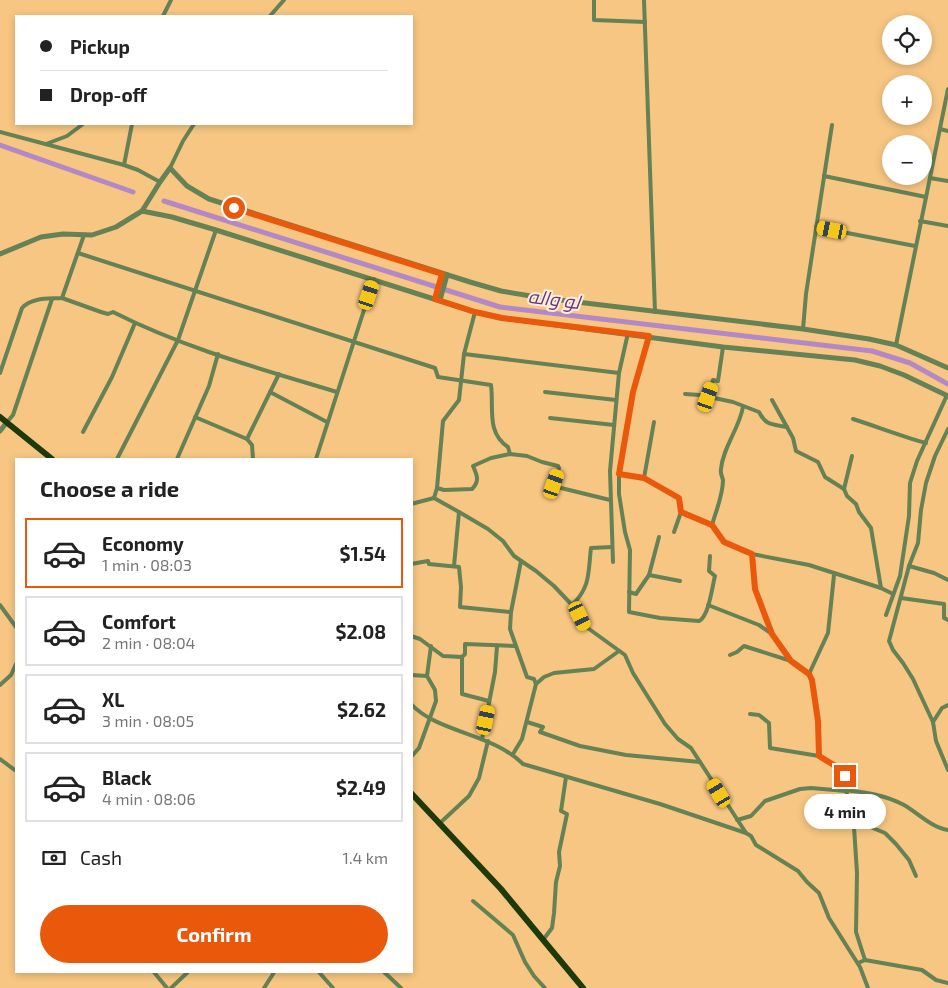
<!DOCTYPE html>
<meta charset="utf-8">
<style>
body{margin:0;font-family:"Exo 2",Cairo,sans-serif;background:#f2f2f2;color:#222;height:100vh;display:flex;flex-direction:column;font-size:19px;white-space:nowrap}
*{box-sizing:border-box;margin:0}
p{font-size:16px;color:#767676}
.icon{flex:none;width:28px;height:28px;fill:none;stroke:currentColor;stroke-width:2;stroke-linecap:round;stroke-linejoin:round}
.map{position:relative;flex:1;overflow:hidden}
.panel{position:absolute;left:15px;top:458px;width:398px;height:515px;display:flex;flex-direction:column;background:#fff;border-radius:0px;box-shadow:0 2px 8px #0003}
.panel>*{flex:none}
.guide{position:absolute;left:15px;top:15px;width:398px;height:110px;border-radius:0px;box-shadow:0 2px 8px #0003;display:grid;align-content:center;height:110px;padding:0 25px;background:#fff}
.controls{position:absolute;left:882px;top:15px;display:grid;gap:10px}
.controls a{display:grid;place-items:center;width:50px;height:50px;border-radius:50%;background:#fff;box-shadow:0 2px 8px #0003;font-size:25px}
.end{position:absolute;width:22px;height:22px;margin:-11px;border:6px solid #ea580c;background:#fff;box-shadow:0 0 0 2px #fff}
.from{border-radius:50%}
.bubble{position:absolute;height:35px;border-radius:18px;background:#fff;box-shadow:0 2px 8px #0003;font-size:16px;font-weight:700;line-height:35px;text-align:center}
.car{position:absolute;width:15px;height:30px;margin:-15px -8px;border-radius:6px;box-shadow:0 0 4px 1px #0007;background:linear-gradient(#f5c518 24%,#345 0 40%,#f5c518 0 76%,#345 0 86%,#f5c518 0)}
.guide b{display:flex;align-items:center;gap:18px;height:48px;font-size:19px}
.guide b+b{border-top:1px solid #e0e0e0}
.guide i{width:12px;height:12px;background:#222}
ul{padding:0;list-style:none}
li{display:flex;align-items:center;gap:15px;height:70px;margin:0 10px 8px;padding:0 15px;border:2px solid #e0e0e0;border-radius:0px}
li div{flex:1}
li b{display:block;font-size:19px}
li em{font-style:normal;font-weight:700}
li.active{border-color:#ea580c}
li>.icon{width:45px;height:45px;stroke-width:1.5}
h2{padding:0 25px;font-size:22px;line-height:60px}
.pay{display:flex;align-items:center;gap:12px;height:55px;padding:0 25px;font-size:19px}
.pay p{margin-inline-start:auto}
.primary-button{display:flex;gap:10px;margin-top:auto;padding:10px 25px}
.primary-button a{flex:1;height:58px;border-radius:30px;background:#ea580c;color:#fff;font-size:20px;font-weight:700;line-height:58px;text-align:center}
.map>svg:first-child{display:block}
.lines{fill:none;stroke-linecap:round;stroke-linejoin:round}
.canal{stroke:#b388c6;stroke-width:5}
.minor{stroke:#658156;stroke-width:4}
.tertiary{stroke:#658156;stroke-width:5}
.primary{stroke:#1e3a09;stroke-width:6}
.route{stroke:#ea580c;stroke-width:6}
.labels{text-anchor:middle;stroke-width:4;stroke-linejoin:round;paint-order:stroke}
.water-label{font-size:19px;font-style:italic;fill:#69347f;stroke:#fdeeda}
</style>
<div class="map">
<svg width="948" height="988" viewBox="0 0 948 988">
<rect width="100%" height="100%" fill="#f7c682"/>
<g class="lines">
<g class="canal">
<path d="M0,145L133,192"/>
<path d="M164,201L500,307L872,351L910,363L948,384"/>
</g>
<g class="minor">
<path d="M594,0V20L645,22"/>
<path d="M644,0L655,312"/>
<path d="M163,16L171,0"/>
<path d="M270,16L284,0"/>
<path d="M940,129L948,131"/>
<path d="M0,132L124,165L138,170L160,182"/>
<path d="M46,144L67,136L83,124"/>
<path d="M124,165L132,124"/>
<path d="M170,168L183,141L194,124"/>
<path d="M824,176L926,197"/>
<path d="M930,178L948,181"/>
<path d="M920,221L948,226"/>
<path d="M816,227L915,246"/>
<path d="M78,253L435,368L438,377L491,385C494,407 486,433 508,447L510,454"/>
<path d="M62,298L101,312L108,314L113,312C184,348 261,369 337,392"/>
<path d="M803,329L806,294L832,125"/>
<path d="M649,336L633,392L619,474V494L625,532L630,550L629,612L660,618L699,621C709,616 712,587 715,576L709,571L710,556"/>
<path d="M896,345L948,89"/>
<path d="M464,354L619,373"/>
<path d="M0,373L22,308C32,297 49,299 62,298L84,235"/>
<path d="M270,392L327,422"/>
<path d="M545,392L616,400"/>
<path d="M685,394L700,395L733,402L759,412C766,426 772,424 787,427"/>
<path d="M708,397L713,380L718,381L723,347"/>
<path d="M772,400L793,438L796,451L818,462L825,477L844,489L847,496L856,504L859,512L871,528L881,588"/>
<path d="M195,417L247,439L252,445L253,459"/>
<path d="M550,418L614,425"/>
<path d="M853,419C878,427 901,436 926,443"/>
<path d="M7,422L13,415L52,299"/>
<path d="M948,429L935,456L926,483L921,510L918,543L909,566L889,641L893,650L903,663L913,679L926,707L933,722L936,741L948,770"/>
<path d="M83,432L112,377L135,323"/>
<path d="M247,439L279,374"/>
<path d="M117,459L178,340L216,230"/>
<path d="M177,459L209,386L218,354"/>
<path d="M316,459L374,279"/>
<path d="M619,474L644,478L679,498L681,512L712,525L724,542L752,554L809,565L881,588L893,594"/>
<path d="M644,478L654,422"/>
<path d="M437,488L444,490L472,489C480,481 477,475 473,466L491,458L510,454L527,456L542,462L558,466L559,468L554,483L557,487L610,500"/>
<path d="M844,489L852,456"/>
<path d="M434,498L437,488L443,421L459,400L464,354L475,312"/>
<path d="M411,504L434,498L459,512L488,529L503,541L514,556L536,571L554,586L572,605L585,626L625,655L633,673L665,724L678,739L691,748L746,833L751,836L756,845L798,871L807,882L819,893L829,918L860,967L868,988"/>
<path d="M712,525C716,511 723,495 723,480C722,476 720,473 721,469C723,447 739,429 743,407"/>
<path d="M674,532L681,512"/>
<path d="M752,554L755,589L772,633"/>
<path d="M521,561L511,612L510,629L527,677L534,679L536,684"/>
<path d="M613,562L610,471L619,373L628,333"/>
<path d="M411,564L428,561L429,564L459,567L461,587L460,607L511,612"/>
<path d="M454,566L459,512"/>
<path d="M909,566L934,573L948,580"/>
<path d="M649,575L680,581"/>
<path d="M629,592L636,594L649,575L659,537"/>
<path d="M901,598L944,604V618L948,620"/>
<path d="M0,605L16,627"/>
<path d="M572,605C591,587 588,572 591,548L612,547"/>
<path d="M708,605L759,625L772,634L791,661L809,674L812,680L818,721L819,756"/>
<path d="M886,615L900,576L909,516L910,483L917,461L947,395"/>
<path d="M411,636L420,639L443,656L462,657"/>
<path d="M730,655L737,652L744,646L791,661"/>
<path d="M809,674L828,633L834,575"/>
<path d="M411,675L427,676"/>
<path d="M0,685L11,675L16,664"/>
<path d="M489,701L462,694V657L465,654V644L515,646"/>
<path d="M411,704C438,733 492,733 523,764L660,804L746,833"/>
<path d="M750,714L759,715L769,723L770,748L819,756L844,772L850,817L854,827L857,873L856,932L865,960"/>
<path d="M527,722L543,727L540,732L580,746L626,755L700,762"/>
<path d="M933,722L942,708L948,705"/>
<path d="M482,739L495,672L497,646"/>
<path d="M513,754L522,739L536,684L544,677L554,673L594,669L619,651"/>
<path d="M411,757L419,748L436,701L435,690L427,676L431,646"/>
<path d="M0,759L16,771"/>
<path d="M844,790C865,792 885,795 904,805C918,813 932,828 948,830"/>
<path d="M849,800L863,824L885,833L896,844L909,860L916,876"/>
<path d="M737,820L751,816L765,801L800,789L811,788L846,791"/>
<path d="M439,824L469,796L479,778L488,741"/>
<path d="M473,901L513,935L525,962L534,976L545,988"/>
<path d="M543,940L552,928L554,913L556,882L560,866L559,852L567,814L561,811L566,777"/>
<path d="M858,963L865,960L922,970L936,980L948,983"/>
<path d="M153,971L167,988"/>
<path d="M318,971L333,988"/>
<path d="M383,971L401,988"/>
<path d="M171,988L189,971"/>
<path d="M264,988L275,971"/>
</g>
<g class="tertiary">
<path d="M142,211L172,217L216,230L475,312L502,318L723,347L855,360L880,366L904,375L948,396"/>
<path d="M0,254L41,237L63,234L92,235L116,227L142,211L160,182L170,168L187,186L209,199L470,282L501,291L543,298L803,329L869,339L896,345L948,368"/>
<path d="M435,299L442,274"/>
<path d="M440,300L447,275"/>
<path d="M0,431L7,422"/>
</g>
<g class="primary">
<path d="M0,417L52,459"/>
<path d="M411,793L501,889L583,988"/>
</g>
</g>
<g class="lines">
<path class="route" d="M234,208L442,274L435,299L475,312L502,318L649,336L633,392L619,474L644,478L679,498L681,512L712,525L724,542L752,554L755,589L772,634L791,661L809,674L812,680L818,721L819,756L842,770L845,776"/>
</g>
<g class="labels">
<g class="water-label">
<text transform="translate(554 299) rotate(7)" y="7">لو واله</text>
</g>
</g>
</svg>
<div class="controls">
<a><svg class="icon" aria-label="locate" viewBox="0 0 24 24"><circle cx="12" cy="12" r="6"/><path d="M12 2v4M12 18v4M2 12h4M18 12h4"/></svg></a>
<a>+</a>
<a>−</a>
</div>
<i class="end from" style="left:234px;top:208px"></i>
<i class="end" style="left:845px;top:776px"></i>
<div class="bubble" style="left:804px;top:794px;width:82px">4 min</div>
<i class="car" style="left:832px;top:230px;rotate:281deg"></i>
<i class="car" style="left:369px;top:295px;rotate:18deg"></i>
<i class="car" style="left:708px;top:397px;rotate:19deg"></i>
<i class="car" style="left:554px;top:484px;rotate:19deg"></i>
<i class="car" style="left:580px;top:616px;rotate:155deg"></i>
<i class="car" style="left:486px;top:720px;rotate:12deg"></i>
<i class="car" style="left:719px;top:793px;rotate:329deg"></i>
<div class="guide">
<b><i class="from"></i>Pickup</b>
<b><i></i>Drop-off</b>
</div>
<section class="panel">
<h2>Choose a ride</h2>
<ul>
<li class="active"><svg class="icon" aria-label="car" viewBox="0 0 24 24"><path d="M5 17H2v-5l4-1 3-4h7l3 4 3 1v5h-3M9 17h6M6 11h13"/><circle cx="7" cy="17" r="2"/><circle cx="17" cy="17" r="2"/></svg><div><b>Economy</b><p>1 min · 08:03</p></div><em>$1.54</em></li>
<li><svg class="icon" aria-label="car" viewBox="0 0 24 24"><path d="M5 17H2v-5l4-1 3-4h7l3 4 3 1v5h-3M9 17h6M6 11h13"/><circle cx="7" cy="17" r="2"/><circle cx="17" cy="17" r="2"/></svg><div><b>Comfort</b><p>2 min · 08:04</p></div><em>$2.08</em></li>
<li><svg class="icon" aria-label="car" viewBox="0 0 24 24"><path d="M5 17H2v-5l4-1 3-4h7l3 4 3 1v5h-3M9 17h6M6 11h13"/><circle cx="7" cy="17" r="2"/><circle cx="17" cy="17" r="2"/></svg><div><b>XL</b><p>3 min · 08:05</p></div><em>$2.62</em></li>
<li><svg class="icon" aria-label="car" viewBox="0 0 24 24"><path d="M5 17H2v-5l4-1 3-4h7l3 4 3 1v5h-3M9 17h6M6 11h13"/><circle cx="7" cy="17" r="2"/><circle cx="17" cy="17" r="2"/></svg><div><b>Black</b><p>4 min · 08:06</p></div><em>$2.49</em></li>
</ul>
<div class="pay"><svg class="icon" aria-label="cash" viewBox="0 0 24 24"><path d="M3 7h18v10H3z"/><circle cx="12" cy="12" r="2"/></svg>Cash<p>1.4 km</p></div>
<div class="primary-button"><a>Confirm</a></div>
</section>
</div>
